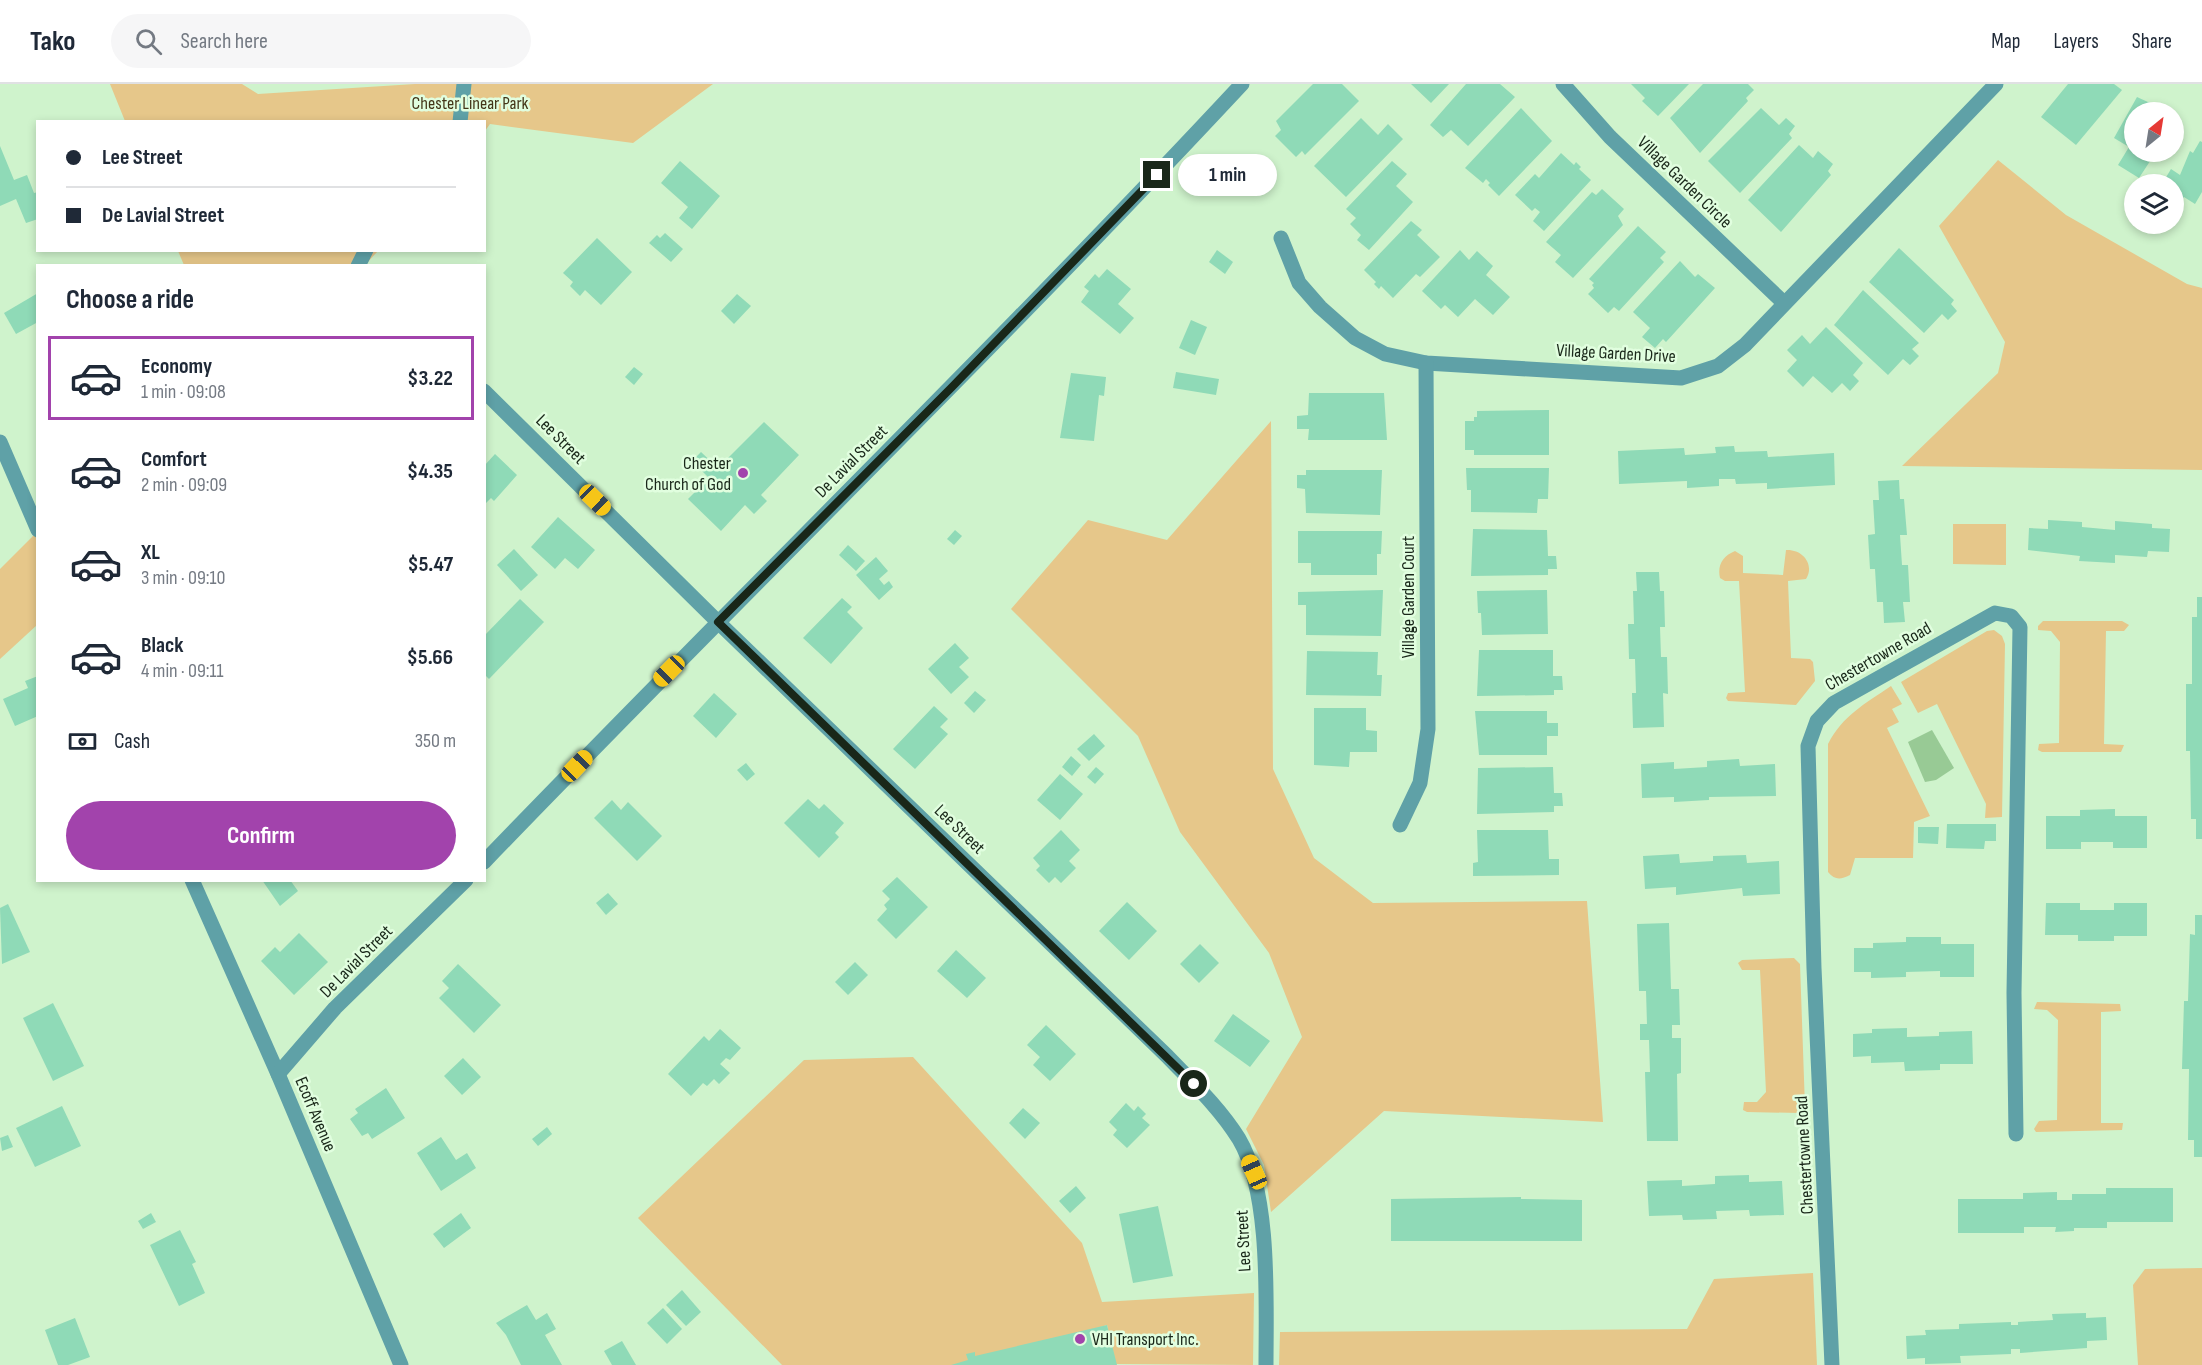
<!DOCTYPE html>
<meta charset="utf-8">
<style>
body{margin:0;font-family:"Sofia Sans Condensed",sans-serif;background:#f6f6f7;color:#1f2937;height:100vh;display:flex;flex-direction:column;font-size:22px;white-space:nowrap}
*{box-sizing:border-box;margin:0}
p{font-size:20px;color:#747a83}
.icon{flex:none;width:33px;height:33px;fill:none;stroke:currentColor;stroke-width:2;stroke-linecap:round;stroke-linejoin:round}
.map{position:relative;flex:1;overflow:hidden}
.details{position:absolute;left:36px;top:180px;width:450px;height:618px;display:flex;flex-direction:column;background:#fff;border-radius:0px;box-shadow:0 3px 9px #0003}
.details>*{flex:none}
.top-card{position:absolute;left:36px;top:36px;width:450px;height:132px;border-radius:0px;box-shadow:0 3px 9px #0003;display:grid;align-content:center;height:132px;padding:0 30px;background:#fff}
.needle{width:39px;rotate:30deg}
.tools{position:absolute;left:2124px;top:18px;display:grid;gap:12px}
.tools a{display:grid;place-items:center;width:60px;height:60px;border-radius:50%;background:#fff;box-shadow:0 3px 9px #0003;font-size:30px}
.end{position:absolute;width:27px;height:27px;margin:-14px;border:8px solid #192719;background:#fff;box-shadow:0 0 0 3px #fff}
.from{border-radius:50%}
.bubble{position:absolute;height:42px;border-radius:21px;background:#fff;box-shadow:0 3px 9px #0003;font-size:20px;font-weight:700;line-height:42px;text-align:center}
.car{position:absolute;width:18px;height:36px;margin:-18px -9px;border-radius:8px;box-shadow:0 0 4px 2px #0007;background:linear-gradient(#f5c518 24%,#345 0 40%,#f5c518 0 76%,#345 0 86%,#f5c518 0)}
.top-card b{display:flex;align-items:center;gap:21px;height:57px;font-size:22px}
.top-card b+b{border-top:2px solid #e0e1e3}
.top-card i{width:15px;height:15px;background:#1f2937}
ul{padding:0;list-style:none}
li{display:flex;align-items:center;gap:18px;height:84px;margin:0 12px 9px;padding:0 18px;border:3px solid transparent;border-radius:0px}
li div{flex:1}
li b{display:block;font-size:22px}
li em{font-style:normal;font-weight:700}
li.on{border-color:#a243ac}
li>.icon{width:54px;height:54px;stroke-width:1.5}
h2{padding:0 30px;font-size:27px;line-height:72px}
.pay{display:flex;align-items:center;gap:15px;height:66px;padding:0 30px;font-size:22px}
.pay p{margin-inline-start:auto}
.primary-button{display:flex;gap:12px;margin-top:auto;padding:12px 30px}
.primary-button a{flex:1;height:69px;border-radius:36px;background:#a243ac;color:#fff;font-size:24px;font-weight:700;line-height:69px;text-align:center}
header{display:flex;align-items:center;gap:36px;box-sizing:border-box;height:84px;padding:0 30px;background:#fff;border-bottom:2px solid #e0e1e3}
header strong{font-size:28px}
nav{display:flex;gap:33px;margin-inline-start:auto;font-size:21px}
.search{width:420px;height:54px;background:#f6f6f7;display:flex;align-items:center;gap:15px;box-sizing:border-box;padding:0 21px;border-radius:33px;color:#747a83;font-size:22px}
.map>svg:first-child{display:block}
.green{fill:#e6c78a}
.water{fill:#98ca95}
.building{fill:#8fdab7}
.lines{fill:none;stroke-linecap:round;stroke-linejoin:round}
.minor{stroke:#5fa1a7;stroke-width:15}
.route{stroke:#192719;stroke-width:8}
.poi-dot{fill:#a243ac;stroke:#e1fedf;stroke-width:2}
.labels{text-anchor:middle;stroke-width:5;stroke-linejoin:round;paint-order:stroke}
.park-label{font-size:18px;fill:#443518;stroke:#e1fedf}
.street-label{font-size:18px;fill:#192719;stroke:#e1fedf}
.poi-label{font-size:18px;fill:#192719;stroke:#e1fedf;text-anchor:end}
</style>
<header>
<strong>Tako</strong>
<div class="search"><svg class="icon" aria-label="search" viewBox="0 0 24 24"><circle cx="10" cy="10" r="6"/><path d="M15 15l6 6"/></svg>Search here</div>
<nav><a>Map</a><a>Layers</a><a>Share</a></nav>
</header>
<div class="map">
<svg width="2202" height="1281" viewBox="0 0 2202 1281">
<rect width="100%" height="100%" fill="#cff3cc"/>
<g class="green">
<path d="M110,0H242L258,10L415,0H713L633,59L490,40L485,47L484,38L125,37Z"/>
<path d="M1998,76L2066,131L2187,200L2202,204V386L1902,382L1998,289L2005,258L1939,142Z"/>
<path d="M178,167H378L364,182L184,181Z"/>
<path d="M1271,337L1273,685L1314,774L1373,819L1587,817L1603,1038L1384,1027L1271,1128L1264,1081L1246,1045L1302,953L1269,869L1180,748L1138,652L1011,525L1088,436L1167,456Z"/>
<path d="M1953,440H2006V481L1953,480Z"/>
<path d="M37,448V541L0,575V485Z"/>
<path d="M1786,466C1803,465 1815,481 1806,495L1788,497L1791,574L1810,575L1813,578L1815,597L1796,621L1728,617L1726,614L1728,609L1745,608L1739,497H1725L1720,494C1717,481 1723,472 1735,467L1743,472V489L1783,491Z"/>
<path d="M2043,537H2122L2129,541L2124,547H2106L2104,660L2124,661L2121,668H2042L2038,666L2039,660L2059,659L2060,558L2051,547L2038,546V542Z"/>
<path d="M1994,546L2002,552L2005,560L2002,733L1985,734L1986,720L1937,620L1918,629L1901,598L1987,547Z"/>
<path d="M1891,602L1902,620L1892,625L1899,638L1887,644L1930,732L1914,738L1913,774H1855L1850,791C1840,796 1835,796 1828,788V660C1843,631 1865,620 1891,602Z"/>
<path d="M1794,874L1800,880L1805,1023L1799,1029L1747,1028L1743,1026L1744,1018H1757L1766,1008L1760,886H1742L1738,879L1742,876Z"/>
<path d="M2037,918L2120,920L2121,927L2101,928V1039H2123L2122,1046L2036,1048L2034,1045L2039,1037L2057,1036L2058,936L2047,926L2034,925Z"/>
<path d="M913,973L1082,1159L1102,1218L1254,1209L1253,1281L1116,1280L1107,1241L977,1281H782L638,1134L804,976Z"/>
<path d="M2202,1184V1281H2138L2133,1201L2145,1185Z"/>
<path d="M1813,1189L1817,1281H1279L1280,1248L1687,1245L1714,1195Z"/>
</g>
<path class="water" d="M1932,646L1954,684L1936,696L1925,698L1908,658Z"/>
<g class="building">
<path d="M1313,0H1342L1359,17L1305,71L1302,67L1296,73L1275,52L1281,46L1276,37Z"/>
<path d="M1411,0H1449L1431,19Z"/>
<path d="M1466,0H1500L1515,13L1468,62L1451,46L1443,53L1430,41Z"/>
<path d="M1631,0H1689L1658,32L1642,17L1645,14Z"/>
<path d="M1703,0H1748L1754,6L1746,14L1748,17L1700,69L1670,34Z"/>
<path d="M2068,0H2114L2122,6L2076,61L2041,33Z"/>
<path d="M2137,13L2161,24L2159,28H2134V68H2156L2139,94L2118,81L2129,63L2114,54Z"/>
<path d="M1521,24L1552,57L1499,112L1488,101L1490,99L1486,95L1483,99L1465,84Z"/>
<path d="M1761,24L1779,41L1786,34L1795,42L1789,50L1792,54L1740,109L1708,77Z"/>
<path d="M1361,34L1378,51L1388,40L1403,55L1346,113L1314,82Z"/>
<path d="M2200,57L2202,58V108L2195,120L2184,113L2180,120L2174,116V100H2162L2171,85L2180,91L2190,67L2193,69Z"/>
<path d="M1799,61L1813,74L1818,67L1833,80L1828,87L1831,91L1781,148L1748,116Z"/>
<path d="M0,62L14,96L27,91L34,109L38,108V135L26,139L16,115L0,122Z"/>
<path d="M1561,69L1574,81L1576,78L1581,83L1579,85L1591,96L1544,147L1533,137L1540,128L1535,124L1532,127L1515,111L1535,90L1539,94Z"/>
<path d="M680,77L720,112L692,145L679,134L688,123L661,99Z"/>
<path d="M1392,77L1407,90L1396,102L1413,118L1369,166L1357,156L1361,151L1350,140L1356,134L1346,125Z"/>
<path d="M1602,105L1624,125L1618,132L1623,141L1573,194L1555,178L1561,171L1546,158L1592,108L1596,111Z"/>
<path d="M1411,137L1422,146L1417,151L1440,173L1420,193L1416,190L1393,214L1381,202L1379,205L1374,200L1376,198L1364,186Z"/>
<path d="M1638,142L1666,168L1660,174L1664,178L1619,227L1614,223L1608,229L1588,210L1594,204L1592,201L1594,199L1589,195Z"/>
<path d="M665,149L683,165L671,178L649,159L657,151L660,154Z"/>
<path d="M597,154L632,188L601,221L585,206L580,212L570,202L573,198L563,189Z"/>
<path d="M1899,164L1954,216L1951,220L1957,227L1948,236L1942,230L1924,249L1869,198Z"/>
<path d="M1217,166L1233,178L1225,190L1209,178Z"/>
<path d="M1460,166L1469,176L1477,167L1493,182L1486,191L1510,213L1493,231L1475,215L1458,233L1445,221L1441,225L1422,207Z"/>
<path d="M1680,177L1695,193L1698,190L1715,204L1666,258L1663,255L1655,264L1642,253L1650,244L1633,228Z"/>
<path d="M1107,185L1131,205L1118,220L1134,234L1120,250L1081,218L1089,207L1084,203L1095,190L1099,194Z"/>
<path d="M1863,206L1919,259L1912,265L1919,272L1910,281L1903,275L1888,291L1834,241Z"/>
<path d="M38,209V238L16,250L4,229Z"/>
<path d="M737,210L751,222L734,240L721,227Z"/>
<path d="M1191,236L1207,243L1195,271L1179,264Z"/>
<path d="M1826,243L1863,279L1853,291L1859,297L1850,307L1842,299L1832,309L1813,292L1803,303L1787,287L1797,276L1787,266L1802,251L1810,260Z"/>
<path d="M634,283L643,290L634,301L625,293Z"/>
<path d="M1176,288L1219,295L1216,311L1173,304Z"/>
<path d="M1071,289L1106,293L1104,312L1099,311L1094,357L1060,354Z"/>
<path d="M1309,309H1384L1387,356H1308L1309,345H1297V332L1308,331Z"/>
<path d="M1549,326V371H1474V366H1465V337H1474V333H1477V327Z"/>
<path d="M764,338L799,371L761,411L767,417L754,430L745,421L721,447L688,415L709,394L692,377L701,368L718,384Z"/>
<path d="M1734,362L1735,368L1767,367L1768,373L1834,369L1835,401L1767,405V399L1736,400L1735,395H1719V402L1687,404V397L1619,400L1618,367L1684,364L1685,371L1716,369L1715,363Z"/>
<path d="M495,370L517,391L494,417L491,414L484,421V382Z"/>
<path d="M1466,384H1549L1548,415H1538L1537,429L1471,428V406H1467Z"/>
<path d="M1306,386H1382L1380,431L1306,429L1305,405L1297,404V391H1306Z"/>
<path d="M1899,396L1900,415H1904L1907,451H1900L1902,481H1908L1910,518H1903L1905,538L1884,539L1883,518H1877L1875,485H1870L1868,451L1875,450L1873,416H1879L1878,397Z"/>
<path d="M558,433L595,466L578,485L565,474L555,485L531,463Z"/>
<path d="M2048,436L2082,438V443L2115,446V437L2152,440V444L2170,445L2169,468L2148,467L2147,473L2115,471V479L2079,477L2080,472L2028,466L2029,444L2048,445Z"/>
<path d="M1473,445L1547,446L1548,472H1556L1557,485H1548V491L1471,492Z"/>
<path d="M955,446L962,452L954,461L947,455Z"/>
<path d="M1298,447H1382L1381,470H1377V491H1311V479H1298Z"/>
<path d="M848,461L865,477L856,487L839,471Z"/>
<path d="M514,465L538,491L521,507L497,481Z"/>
<path d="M876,473L888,487L879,495L884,501L889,497L893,503L879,516L856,491Z"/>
<path d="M1636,488H1659L1660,507H1664L1665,543H1660L1661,573H1667L1668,610L1663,609L1664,643L1633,644L1632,609H1636L1635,575H1629L1628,540H1634L1633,507H1637Z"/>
<path d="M1383,506L1381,552L1306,551V521H1298V508Z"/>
<path d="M1547,506L1548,550L1482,551L1481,529H1478L1477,507Z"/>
<path d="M2197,513H2202V755H2196V735H2191L2190,667H2186V600H2192V533H2197Z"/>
<path d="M842,514L852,523L847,528L863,544L831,580L803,554Z"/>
<path d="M520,515L544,538L489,595L484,590V552Z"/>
<path d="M955,559L969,574L959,583L969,593L951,610L928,585Z"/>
<path d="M1479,566H1553V592H1562L1563,606H1554V611L1477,612Z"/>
<path d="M1307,567L1378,568L1377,591H1382L1381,612L1306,611Z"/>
<path d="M38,592V632L15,642L3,615L28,604L25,597Z"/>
<path d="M975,607L986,616L974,629L964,619Z"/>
<path d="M714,609L737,630L716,654L693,632Z"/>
<path d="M934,622L948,635L940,643L948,650L915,685L893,665Z"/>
<path d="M1314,624H1366V646L1377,647V668H1350L1349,683L1314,681Z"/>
<path d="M1475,627H1547V639H1558V652H1547V671H1479Z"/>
<path d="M1094,650L1105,662L1089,677L1077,665Z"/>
<path d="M1071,672L1081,681L1072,692L1062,683Z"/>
<path d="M1739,675L1740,682L1775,680L1776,712L1709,713V716L1674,718V713L1642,714L1641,680L1674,678V685L1707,683V677Z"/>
<path d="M746,679L755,690L747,697L737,686Z"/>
<path d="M1096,683L1104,690L1095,700L1087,693Z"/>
<path d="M1553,683L1554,709H1562L1563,722H1554V728L1477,730L1478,684Z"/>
<path d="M1060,690L1083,710L1060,736L1037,716Z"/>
<path d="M808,715L819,725L824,720L844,739L835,749L839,753L819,774L784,739Z"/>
<path d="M612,716L621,726L628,718L662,752L637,777L594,734Z"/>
<path d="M2115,725V732H2147V764H2113V758H2081V765H2046V732H2080V726Z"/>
<path d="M1947,740H1996V757H1985L1984,765L1946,764Z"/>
<path d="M1918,743H1939L1938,760L1918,759Z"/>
<path d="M1061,746L1080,766L1069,777L1076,784L1061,799L1055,793L1049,799L1036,786L1040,782L1033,774Z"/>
<path d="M1477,746H1548L1549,775H1559V791L1473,792V779L1478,778Z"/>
<path d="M1679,770L1680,779L1713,777V772L1746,771L1747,779L1779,777L1780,810L1743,812L1742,804L1676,811V803L1645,805L1643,772Z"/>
<path d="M897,793L928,823L896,855L877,836L887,825L884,821L890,815L882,807Z"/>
<path d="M262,796H290L298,807L280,822Z"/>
<path d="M608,809L618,820L606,831L596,819Z"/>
<path d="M1127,818L1157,847L1129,876L1099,847Z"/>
<path d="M2046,819H2080V826H2114V819H2147V852H2114V857H2078V851H2045Z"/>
<path d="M8,820L30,868L2,880L0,824Z"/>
<path d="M2195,831H2202V1073H2194V1056H2188L2189,985H2182L2184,917H2188L2190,850L2195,851Z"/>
<path d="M1669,839L1671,905H1679L1680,941H1672V954H1681V989L1677,990L1678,1057H1647L1645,988H1650L1649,956H1640V940H1647L1646,907H1639L1637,840Z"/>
<path d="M299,849L328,878L294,911L261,877L275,863L280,868Z"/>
<path d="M1906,853H1941V860H1974V893H1940V887L1906,888V893L1871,894V888H1854V864H1873V859L1906,858Z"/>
<path d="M1200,860L1219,879L1199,899L1180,880Z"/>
<path d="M956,866L986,894L967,914L937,887Z"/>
<path d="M855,878L868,891L848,911L835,898Z"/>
<path d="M458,880L501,921L474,949L439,914L449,904L442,897Z"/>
<path d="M53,919L84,982L53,997L23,934Z"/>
<path d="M1233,930L1270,957L1250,983L1214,957Z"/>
<path d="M1046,941L1076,970L1050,997L1033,981L1040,973L1027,961Z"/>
<path d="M1907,944V953L1939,952V948L1972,947L1973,980H1940V986L1905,987L1904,978L1871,979V972L1853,973V950L1872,949V945Z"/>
<path d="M720,945L741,964L730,976L726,974L720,980L730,989L719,1000L714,995L707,1002L703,999L691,1012L668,990L704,952L709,957Z"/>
<path d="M463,974L481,993L462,1011L444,992Z"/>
<path d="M386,1004L405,1034L372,1055L368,1049L362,1052L350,1035L358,1029L355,1025Z"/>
<path d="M1126,1019L1134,1027L1138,1022L1146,1030L1142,1034L1150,1041L1127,1064L1113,1051L1117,1046L1109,1038Z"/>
<path d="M62,1022L81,1062L35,1083L16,1044Z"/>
<path d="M1023,1024L1040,1039L1025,1055L1009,1039Z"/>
<path d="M547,1043L552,1050L538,1062L532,1055Z"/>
<path d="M8,1051L13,1063L2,1067L0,1054Z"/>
<path d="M441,1053L456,1076L467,1069L476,1084L441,1107L417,1069Z"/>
<path d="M1749,1091V1098L1782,1097L1784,1131L1750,1132L1749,1126L1716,1127L1717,1135L1683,1136L1682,1131L1649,1132L1647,1097L1682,1096V1102L1715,1100V1092Z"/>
<path d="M1076,1102L1086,1114L1070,1129L1059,1117Z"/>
<path d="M2106,1104H2173V1138H2107V1144H2074V1147L2055,1148L2056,1143H2024V1149H1958V1115H2023V1109L2057,1108V1116H2072V1110H2106Z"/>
<path d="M1521,1113V1115L1582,1116V1157H1391V1115Z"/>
<path d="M1158,1122L1173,1192L1133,1199L1119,1130Z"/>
<path d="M151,1129L156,1138L143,1145L138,1137Z"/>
<path d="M461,1129L471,1144L444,1164L433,1150Z"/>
<path d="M180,1146L196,1178L192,1180L205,1209L179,1222L150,1161Z"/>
<path d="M682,1206L701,1228L686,1242L666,1221Z"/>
<path d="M527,1221L536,1236L547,1229L556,1245L545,1251L562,1281H521L506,1251L496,1239Z"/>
<path d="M663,1224L682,1245L667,1260L647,1239Z"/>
<path d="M2086,1229V1234L2106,1233L2107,1256L2087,1257V1264L2020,1269V1265H2011V1270L1960,1272L1961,1279L1925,1280V1274L1907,1275L1906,1252L1926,1251L1925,1246L1959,1245V1240L2011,1238V1241H2018V1238L2053,1236L2052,1230Z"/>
<path d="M75,1234L90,1273L68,1281H58L45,1246Z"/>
<path d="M1107,1241L1117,1281H951L968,1276L966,1270L975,1268V1272Z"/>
<path d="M622,1257L636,1281H612L604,1267Z"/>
</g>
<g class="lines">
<g class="minor">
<path d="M1563,0L1610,53L1784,219"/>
<path d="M460,38L464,0"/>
<path d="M1281,154L1299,199L1320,223L1355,254L1385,270L1426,279L1681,294L1718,282L1745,261L1996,0"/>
<path d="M358,182L366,166"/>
<path d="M484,307L718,538L1167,972C1192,998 1219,1023 1239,1055C1271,1109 1266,1218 1266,1281"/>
<path d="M0,358L38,446"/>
<path d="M1400,741L1420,699L1428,645L1426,279"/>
<path d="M484,778C735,517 995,265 1242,0"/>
<path d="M192,796L278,990L401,1281"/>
<path d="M278,990L335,924L466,796"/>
<path d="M1832,1281L1814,884L1808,662L1817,637L1834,619L1995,529L2011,532L2020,543L2014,909L2016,1050"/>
</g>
</g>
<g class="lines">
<path class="route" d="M1157,91L952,303L718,538L1194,1000"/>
</g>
<g class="poi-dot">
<circle cx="743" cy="389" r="6"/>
<circle cx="1080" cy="1255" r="6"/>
</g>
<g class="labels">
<g class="park-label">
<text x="470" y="25">Chester Linear Park</text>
</g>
<g class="street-label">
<text transform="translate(1685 98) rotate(44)" y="6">Village Garden Circle</text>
<text transform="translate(1616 269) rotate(3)" y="6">Village Garden Drive</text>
<text transform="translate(561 355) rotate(45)" y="6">Lee Street</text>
<text transform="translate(851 377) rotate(-45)" y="6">De Lavial Street</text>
<text transform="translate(1408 513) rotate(-90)" y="6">Village Garden Court</text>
<text transform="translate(1878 572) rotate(-30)" y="6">Chestertowne Road</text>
<text transform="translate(960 745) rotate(44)" y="6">Lee Street</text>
<text transform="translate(356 877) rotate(-45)" y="6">De Lavial Street</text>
<text transform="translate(316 1030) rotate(67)" y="6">Ecoff Avenue</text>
<text transform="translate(1804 1071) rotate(-93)" y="6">Chestertowne Road</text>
<text transform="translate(1243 1157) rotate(-93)" y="6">Lee Street</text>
</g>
<g class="poi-label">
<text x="731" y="385">Chester<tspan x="731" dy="21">Church of God</tspan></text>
<text x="1092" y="1261" text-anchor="start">VHI Transport Inc.</text>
</g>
</g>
</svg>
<div class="tools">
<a><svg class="needle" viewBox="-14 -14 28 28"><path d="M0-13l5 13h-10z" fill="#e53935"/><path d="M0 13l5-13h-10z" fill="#747a83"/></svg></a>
<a><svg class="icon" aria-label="layers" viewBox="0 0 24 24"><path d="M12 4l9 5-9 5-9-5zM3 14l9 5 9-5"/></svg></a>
</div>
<i class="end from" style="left:1194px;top:1000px"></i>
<i class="end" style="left:1157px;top:91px"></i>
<div class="bubble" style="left:1178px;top:70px;width:99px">1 min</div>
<i class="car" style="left:595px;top:416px;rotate:134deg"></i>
<i class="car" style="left:669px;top:587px;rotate:225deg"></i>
<i class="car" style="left:577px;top:682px;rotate:44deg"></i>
<i class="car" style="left:1254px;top:1088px;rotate:336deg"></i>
<div class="top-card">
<b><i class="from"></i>Lee Street</b>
<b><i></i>De Lavial Street</b>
</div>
<section class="details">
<h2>Choose a ride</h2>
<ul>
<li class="on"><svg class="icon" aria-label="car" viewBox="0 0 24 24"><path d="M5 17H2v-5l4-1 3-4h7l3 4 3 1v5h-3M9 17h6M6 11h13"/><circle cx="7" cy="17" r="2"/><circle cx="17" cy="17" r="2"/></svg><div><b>Economy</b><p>1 min · 09:08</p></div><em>$3.22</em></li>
<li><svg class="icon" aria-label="car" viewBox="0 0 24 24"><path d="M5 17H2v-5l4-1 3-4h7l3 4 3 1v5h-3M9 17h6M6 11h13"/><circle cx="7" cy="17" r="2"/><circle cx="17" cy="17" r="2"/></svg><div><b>Comfort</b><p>2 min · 09:09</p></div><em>$4.35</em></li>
<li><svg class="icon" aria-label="car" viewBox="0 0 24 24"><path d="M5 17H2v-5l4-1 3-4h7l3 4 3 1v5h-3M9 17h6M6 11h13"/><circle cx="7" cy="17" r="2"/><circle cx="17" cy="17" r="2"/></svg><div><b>XL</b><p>3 min · 09:10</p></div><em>$5.47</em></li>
<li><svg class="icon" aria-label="car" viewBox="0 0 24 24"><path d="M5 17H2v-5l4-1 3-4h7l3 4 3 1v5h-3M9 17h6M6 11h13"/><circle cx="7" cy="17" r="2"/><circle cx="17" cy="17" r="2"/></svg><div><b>Black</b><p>4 min · 09:11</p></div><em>$5.66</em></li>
</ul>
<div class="pay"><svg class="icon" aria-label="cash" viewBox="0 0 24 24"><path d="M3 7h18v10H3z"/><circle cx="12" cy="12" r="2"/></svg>Cash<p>350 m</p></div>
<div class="primary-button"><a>Confirm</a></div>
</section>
</div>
